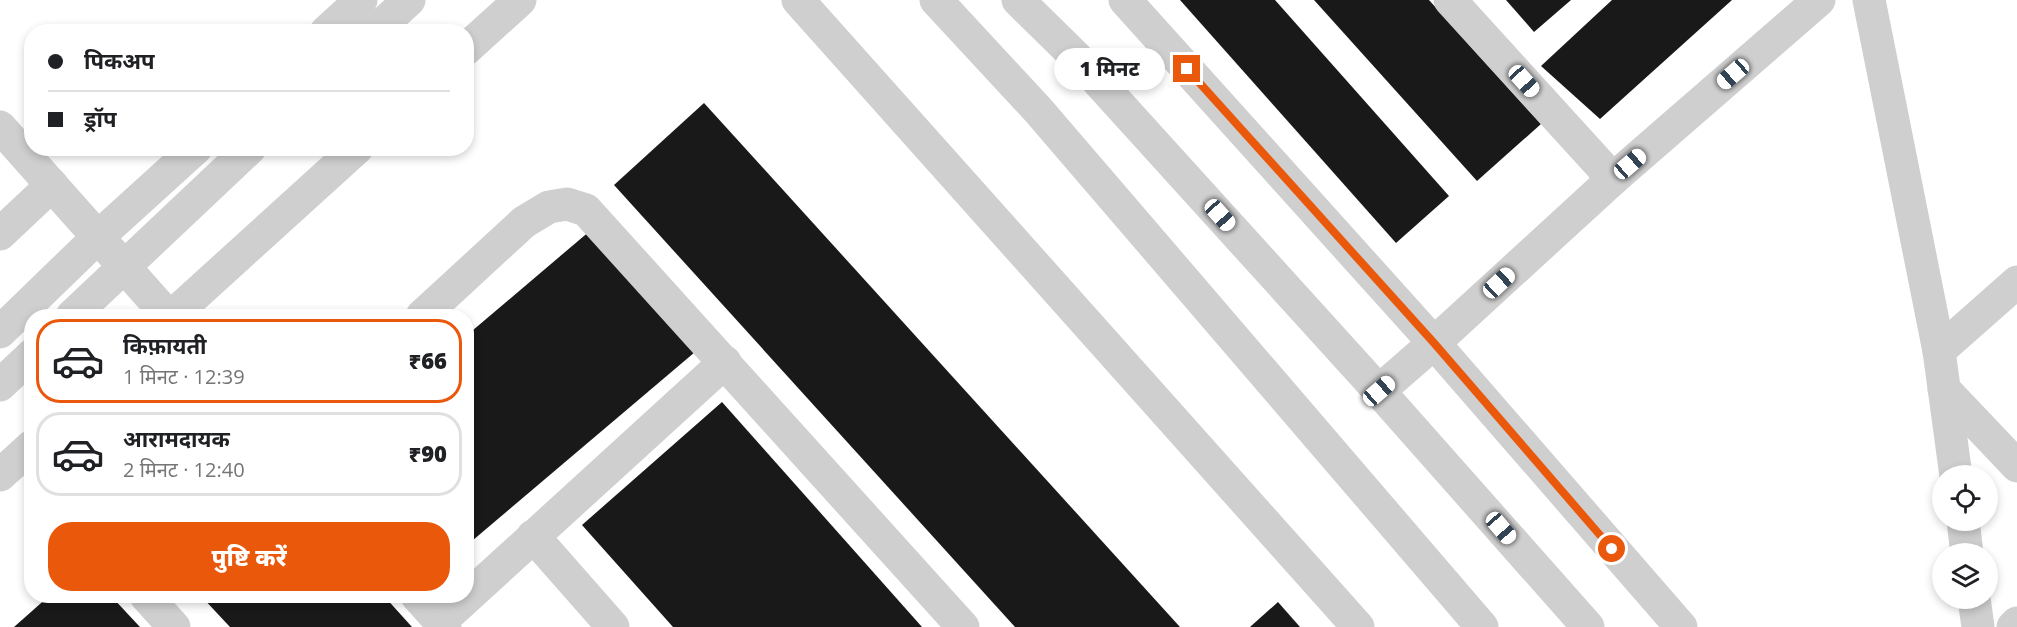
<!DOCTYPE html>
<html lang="hi">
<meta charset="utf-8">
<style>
body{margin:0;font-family:"Open Sans","Noto Sans Devanagari",sans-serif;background:#f6f6f6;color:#202124;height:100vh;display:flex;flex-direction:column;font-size:22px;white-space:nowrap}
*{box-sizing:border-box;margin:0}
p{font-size:20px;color:#757577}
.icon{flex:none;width:33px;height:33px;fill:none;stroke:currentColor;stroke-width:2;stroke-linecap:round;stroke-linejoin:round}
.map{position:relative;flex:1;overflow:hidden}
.panel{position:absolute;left:24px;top:309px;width:450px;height:294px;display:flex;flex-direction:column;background:#fff;border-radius:24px;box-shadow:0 3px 9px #0003}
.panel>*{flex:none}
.hud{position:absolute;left:24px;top:24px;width:450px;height:132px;border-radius:24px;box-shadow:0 3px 9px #0003;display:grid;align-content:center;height:132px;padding:0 24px;background:#fff}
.tools{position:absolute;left:1932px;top:465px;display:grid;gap:12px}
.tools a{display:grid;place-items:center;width:66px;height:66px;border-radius:50%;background:#fff;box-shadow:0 3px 9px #0003;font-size:30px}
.end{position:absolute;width:27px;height:27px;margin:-14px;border:8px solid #ea580c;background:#fff;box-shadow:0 0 0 3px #fff}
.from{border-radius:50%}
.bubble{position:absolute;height:42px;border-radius:21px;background:#fff;box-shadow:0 3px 9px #0003;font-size:20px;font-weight:800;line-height:42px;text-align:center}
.car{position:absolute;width:18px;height:36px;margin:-18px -9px;border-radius:8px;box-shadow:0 0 4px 2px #0007;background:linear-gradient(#fff 24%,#345 0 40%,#fff 0 76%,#345 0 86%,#fff 0)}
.hud b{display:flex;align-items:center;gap:21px;height:57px;font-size:22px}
.hud b+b{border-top:2px solid #e0e0e0}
.hud i{width:15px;height:15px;background:#202124}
ul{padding:10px 0 0;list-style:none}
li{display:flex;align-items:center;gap:18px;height:84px;margin:0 12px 9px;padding:0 12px;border:3px solid #e0e0e0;border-radius:24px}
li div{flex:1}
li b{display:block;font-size:22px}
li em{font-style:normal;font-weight:800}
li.active{border-color:#ea580c}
li>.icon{width:54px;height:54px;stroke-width:1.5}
.action{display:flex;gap:12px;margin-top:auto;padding:12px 24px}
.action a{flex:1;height:69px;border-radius:24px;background:#ea580c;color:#fff;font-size:24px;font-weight:800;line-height:69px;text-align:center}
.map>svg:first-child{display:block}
.building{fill:#191919}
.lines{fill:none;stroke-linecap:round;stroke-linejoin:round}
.minor{stroke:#cfcfcf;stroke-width:33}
.route{stroke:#ea580c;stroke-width:8}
</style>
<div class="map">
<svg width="2017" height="627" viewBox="0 0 2017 627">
<rect width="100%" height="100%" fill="#fff"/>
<g class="building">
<path d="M1180,0H1275L1449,196L1396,243Z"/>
<path d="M1314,0H1429L1541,124L1477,181Z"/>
<path d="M1506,0H1571L1534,32Z"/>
<path d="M1612,0H1732L1600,119L1541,66Z"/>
<path d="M704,103L1180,627H1015L614,185Z"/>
<path d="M591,230L695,352L466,546V336Z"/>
<path d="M722,402L922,627H673L582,525Z"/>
<path d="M49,596H111L140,627H14Z"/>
<path d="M201,596H384L412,627H230Z"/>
<path d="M1278,602L1300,627H1250Z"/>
</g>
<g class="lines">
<g class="minor">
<path d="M798,0L1358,627"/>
<path d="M936,0L1038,110L1482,627"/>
<path d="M1018,0L1076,57L1379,391L1588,627"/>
<path d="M1125,0L1434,343L1681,627"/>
<path d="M1450,0L1613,179"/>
<path d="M1869,0L1939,351L1956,476"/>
<path d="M326,32L361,0"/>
<path d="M374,32L409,0"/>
<path d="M466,49L520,0"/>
<path d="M0,127L168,316"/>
<path d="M0,234L52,185"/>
<path d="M72,316L250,148"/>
<path d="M172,316L357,148"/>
<path d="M422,316L524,222L549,207L567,204L586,210L963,627"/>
<path d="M0,332L98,237L196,148"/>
<path d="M1939,351L2017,282"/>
<path d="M0,385L32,355"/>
<path d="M1944,389L2017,466"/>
<path d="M1379,391L1434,343L1613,179L1819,0"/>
<path d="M0,475L32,446"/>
<path d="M1963,520L1967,554"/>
<path d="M533,536L613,627"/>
<path d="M146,596L174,627"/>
<path d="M417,596L445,627"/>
<path d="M1974,598L1978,627"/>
<path d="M440,622L725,362"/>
<path d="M2013,627L2017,623"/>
</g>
</g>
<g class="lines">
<path class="route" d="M1187,69L1434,343L1612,549"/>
</g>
</svg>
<div class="tools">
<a><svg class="icon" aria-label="locate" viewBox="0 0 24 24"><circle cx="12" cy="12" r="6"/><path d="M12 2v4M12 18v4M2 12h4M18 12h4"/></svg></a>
<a><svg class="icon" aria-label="layers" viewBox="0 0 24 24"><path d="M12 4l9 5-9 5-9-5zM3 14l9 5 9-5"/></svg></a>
</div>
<i class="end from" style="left:1612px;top:549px"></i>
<i class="end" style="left:1187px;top:69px"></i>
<div class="bubble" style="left:1054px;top:48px;width:111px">1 मिनट</div>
<i class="car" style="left:1733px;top:74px;rotate:229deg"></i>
<i class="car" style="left:1524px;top:81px;rotate:138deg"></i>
<i class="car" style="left:1630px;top:164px;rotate:49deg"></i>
<i class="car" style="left:1220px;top:215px;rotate:138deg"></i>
<i class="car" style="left:1499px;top:283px;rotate:47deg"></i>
<i class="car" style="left:1379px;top:391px;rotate:49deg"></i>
<i class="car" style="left:1501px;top:528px;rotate:139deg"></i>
<div class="hud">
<b><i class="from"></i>पिकअप</b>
<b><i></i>ड्रॉप</b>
</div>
<section class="panel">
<ul>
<li class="active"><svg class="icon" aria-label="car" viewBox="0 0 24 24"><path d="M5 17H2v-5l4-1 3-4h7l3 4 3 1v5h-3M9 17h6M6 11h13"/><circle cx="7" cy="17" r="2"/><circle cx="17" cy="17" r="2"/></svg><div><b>किफ़ायती</b><p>1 मिनट · 12:39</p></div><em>₹66</em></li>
<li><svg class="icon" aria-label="car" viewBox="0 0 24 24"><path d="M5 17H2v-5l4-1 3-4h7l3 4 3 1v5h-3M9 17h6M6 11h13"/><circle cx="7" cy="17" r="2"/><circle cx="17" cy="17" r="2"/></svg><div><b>आरामदायक</b><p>2 मिनट · 12:40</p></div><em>₹90</em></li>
</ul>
<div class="action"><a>पुष्टि करें</a></div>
</section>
</div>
